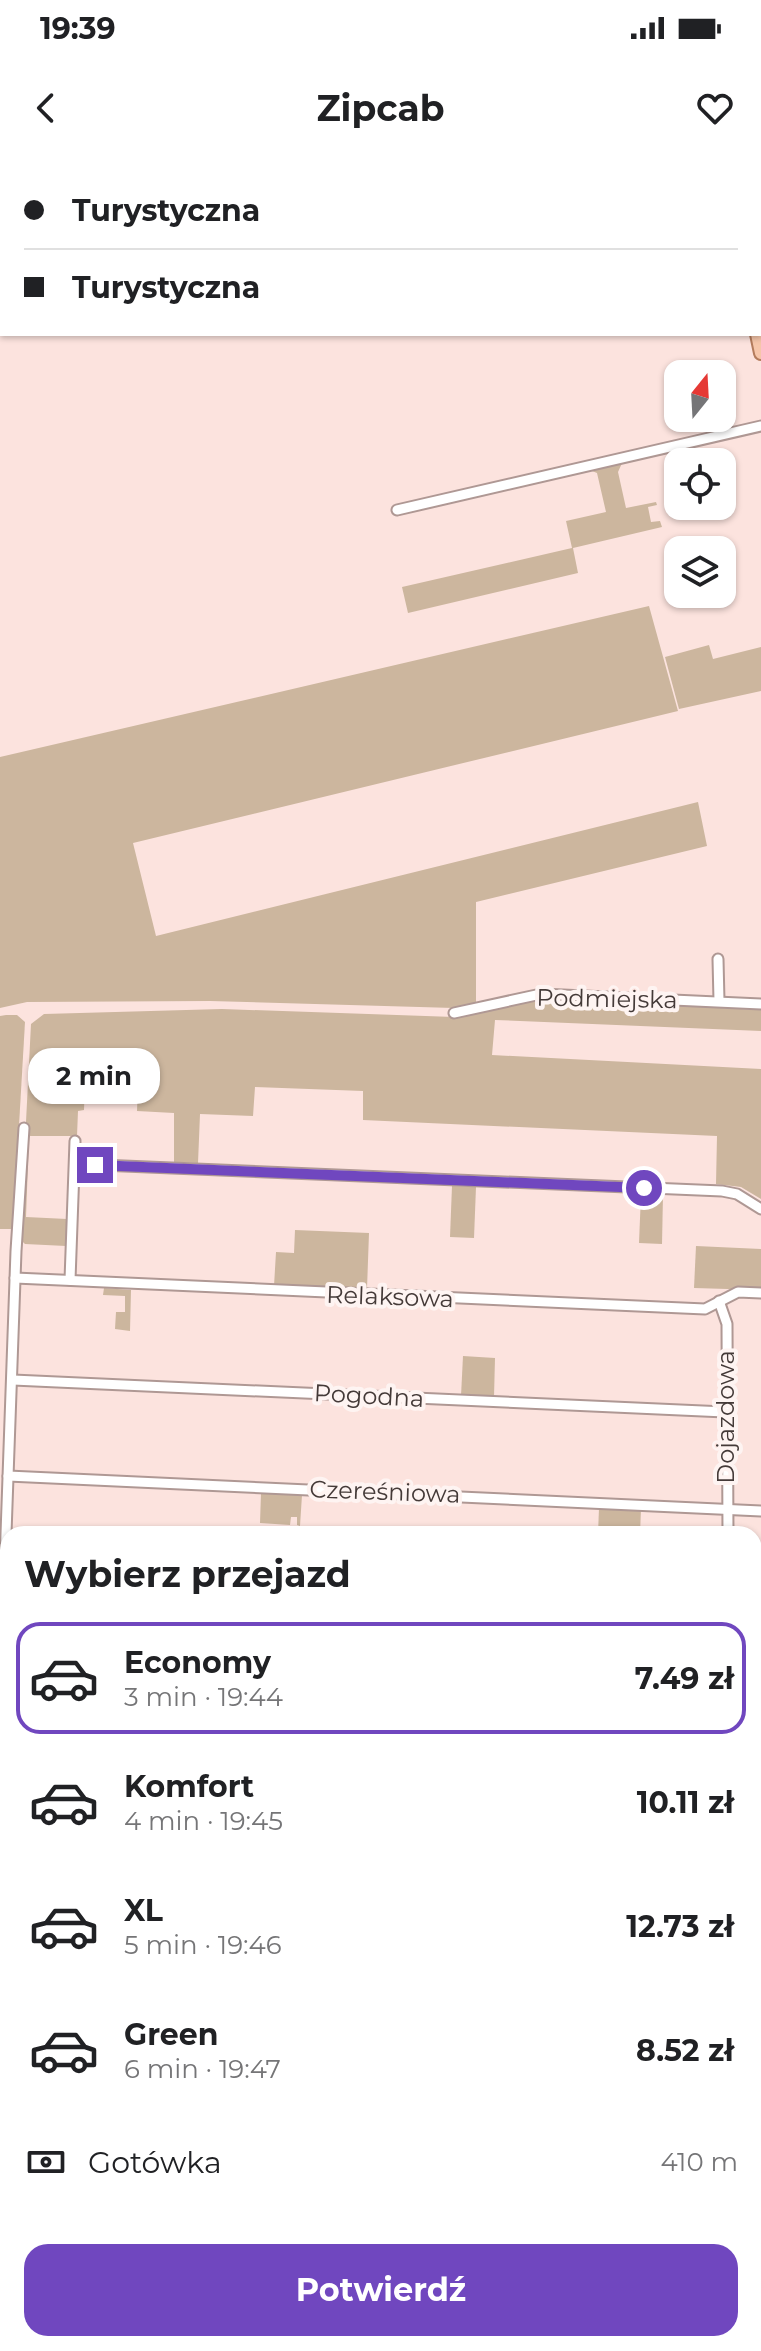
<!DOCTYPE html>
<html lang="pl">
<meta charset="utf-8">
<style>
body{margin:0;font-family:Montserrat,sans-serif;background:#f2f2f2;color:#202124;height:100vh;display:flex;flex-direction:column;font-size:30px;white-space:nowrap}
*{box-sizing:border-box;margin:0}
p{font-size:26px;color:#757577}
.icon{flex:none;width:44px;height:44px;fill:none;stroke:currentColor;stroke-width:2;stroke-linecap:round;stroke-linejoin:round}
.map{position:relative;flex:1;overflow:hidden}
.side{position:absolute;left:0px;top:1366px;width:762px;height:826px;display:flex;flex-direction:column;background:#fff;border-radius:24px 24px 0 0;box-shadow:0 2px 6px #0004}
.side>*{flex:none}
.guide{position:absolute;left:0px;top:0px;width:762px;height:176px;box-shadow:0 2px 6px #0004;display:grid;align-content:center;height:176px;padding:0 24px;background:#fff}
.needle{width:52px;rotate:18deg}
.buttons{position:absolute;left:664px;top:200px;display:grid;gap:16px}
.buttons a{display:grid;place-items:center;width:72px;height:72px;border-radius:16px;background:#fff;box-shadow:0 2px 6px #0004;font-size:40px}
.end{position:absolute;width:36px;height:36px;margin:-18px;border:10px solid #7047bf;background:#fff;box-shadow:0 0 0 4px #fff}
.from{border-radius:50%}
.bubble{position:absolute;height:56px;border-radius:24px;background:#fff;box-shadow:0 2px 6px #0004;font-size:26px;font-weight:700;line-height:56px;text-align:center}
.guide b{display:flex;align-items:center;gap:28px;height:76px;font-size:30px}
.guide b+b{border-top:2px solid #e0e0e0}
.guide i{width:20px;height:20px;background:#202124}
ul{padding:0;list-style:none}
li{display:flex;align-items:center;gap:24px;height:112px;margin:0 16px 12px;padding:0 8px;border:4px solid transparent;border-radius:24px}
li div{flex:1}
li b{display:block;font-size:30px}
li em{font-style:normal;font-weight:700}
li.on{border-color:#7047bf}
li>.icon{width:72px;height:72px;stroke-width:1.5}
h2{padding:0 24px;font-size:36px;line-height:96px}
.pay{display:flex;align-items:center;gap:20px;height:88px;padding:0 24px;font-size:30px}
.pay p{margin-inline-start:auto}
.button{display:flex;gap:16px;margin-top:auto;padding:16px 24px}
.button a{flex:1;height:92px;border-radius:24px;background:#7047bf;color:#fff;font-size:32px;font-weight:700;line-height:92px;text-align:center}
.status{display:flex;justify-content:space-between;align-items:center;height:56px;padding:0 40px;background:#fff;direction:ltr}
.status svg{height:22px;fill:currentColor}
header{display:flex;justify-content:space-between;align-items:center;height:104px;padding:0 24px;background:#fff;font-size:36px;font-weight:700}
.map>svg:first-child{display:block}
.green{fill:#ccb69e}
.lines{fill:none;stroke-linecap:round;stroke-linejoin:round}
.minor-casing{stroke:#af9894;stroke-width:13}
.major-casing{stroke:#b47c5d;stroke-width:16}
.minor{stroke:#fff;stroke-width:9}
.major{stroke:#f6c6aa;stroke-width:12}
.route{stroke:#7047bf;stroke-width:10}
.labels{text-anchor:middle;stroke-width:8;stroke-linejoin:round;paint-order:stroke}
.street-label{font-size:24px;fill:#443a38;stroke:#fef4f2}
</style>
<div class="status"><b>19:39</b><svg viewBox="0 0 49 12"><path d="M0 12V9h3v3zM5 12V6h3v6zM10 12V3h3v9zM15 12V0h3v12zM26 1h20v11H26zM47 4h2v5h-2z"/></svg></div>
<header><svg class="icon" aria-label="back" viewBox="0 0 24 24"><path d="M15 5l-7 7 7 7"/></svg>Zipcab<svg class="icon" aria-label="heart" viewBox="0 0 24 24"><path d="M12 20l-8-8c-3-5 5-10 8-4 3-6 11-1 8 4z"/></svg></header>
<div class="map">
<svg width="761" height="2191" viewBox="0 0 761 2191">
<rect width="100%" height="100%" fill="#fce3de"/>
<g class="green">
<path d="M623,301L618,312L626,348L656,342L657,345L648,347L651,362L660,361L662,367L573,388L578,413L408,453L402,427L572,388L566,361L606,352L597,313L587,309Z"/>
<path d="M649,446L678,551L133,683L156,776L698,642L707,686L476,742V843L454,848L210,841L27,842L0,848V597Z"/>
<path d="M709,485L713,499L761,487V531L679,549L665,497Z"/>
<path d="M543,839L761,850V871L495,860L492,895L761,909V1039L741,1027L716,1024L717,976L363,960V931L255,927L253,956L200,954L198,1003L174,1002V953L137,951L138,922L85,920L84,950L78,951L77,976H29L26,1057L67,1059L66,1086L25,1084L20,1079L31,864L44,854L222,849L454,857Z"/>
<path d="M6,855H17L25,862L13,1069H0V856Z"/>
<path d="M452,1026L476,1027L474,1078L450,1077Z"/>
<path d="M641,1034L663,1035L662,1084L639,1083Z"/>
<path d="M295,1070L369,1073L367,1129L274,1126L276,1092L294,1093Z"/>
<path d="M696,1086L761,1089V1130L694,1128Z"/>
<path d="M104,1128L131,1130L130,1171L115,1169L116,1152H125V1136L103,1135Z"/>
<path d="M463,1196L495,1198L494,1237L461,1236Z"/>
<path d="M261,1333L302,1335L300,1366L297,1365V1357H291L290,1365L260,1363Z"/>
<path d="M599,1348L641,1349L640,1374H598Z"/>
<rect x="0" y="1772" width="8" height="132"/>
<rect x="754" y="1902" width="7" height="35"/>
<path d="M0,1945H8V1989L0,1985Z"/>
<rect x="754" y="1978" width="7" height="74"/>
</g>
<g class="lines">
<g class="minor-casing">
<g id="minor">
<path d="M397,350L761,266"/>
<path d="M718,799L719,841"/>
<path d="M454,853L541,834L761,844"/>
<path d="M76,1004L722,1031L737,1034L761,1049"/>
<path d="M15,1118L705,1149L738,1132L761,1133"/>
<path d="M70,1120L75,981"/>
<path d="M719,1141L727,1164L728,1374"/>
<path d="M13,1220L725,1252"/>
<path d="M8,1316L761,1351"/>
<path d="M5,1402L16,1091L24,968"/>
<path d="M754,1434H761"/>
<path d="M754,1532H761"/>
<path d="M0,1571H8"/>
<path d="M754,1715H761"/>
<path d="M754,1897H761"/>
<path d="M0,1991L8,1994"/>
<path d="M754,2059H761"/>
<path d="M236,2191V2184"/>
</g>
</g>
<g class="major-casing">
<g id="major">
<path d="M723,0V2"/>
<path d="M757,174L761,193"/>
</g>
</g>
<use href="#minor" class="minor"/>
<use href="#major" class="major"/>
</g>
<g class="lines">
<path class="route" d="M95,1005L644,1028"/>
</g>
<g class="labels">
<g class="street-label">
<text transform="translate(607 839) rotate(1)" y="8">Podmiejska</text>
<text transform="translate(390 1137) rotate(2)" y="8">Relaksowa</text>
<text transform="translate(369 1236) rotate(3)" y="8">Pogodna</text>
<text transform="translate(726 1257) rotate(-90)" y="8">Dojazdowa</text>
<text transform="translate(385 1332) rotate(2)" y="8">Czereśniowa</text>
</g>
</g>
</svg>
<div class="buttons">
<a><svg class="needle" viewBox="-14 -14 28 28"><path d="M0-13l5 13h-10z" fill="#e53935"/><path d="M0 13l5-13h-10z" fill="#757577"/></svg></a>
<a><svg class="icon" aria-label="locate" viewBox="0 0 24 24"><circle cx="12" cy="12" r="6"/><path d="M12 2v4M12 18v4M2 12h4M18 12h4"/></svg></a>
<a><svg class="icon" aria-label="layers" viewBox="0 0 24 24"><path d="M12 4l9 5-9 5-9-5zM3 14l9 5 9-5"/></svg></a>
</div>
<i class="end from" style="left:644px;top:1028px"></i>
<i class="end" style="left:95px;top:1005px"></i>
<div class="bubble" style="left:28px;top:888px;width:132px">2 min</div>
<div class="guide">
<b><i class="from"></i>Turystyczna</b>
<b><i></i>Turystyczna</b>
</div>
<section class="side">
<h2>Wybierz przejazd</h2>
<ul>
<li class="on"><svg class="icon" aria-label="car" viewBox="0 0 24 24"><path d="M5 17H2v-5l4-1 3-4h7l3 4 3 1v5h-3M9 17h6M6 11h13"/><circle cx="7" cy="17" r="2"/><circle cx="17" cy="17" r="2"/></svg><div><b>Economy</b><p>3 min · 19:44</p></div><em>7.49 zł</em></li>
<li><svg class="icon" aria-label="car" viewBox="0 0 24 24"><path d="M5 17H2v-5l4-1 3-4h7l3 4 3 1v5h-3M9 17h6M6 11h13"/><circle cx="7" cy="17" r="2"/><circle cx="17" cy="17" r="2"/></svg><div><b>Komfort</b><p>4 min · 19:45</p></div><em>10.11 zł</em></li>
<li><svg class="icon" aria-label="car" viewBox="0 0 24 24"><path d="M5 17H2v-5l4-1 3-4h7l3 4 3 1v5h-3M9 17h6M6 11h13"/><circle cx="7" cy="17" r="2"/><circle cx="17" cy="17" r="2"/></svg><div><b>XL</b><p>5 min · 19:46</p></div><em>12.73 zł</em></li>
<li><svg class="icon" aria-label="car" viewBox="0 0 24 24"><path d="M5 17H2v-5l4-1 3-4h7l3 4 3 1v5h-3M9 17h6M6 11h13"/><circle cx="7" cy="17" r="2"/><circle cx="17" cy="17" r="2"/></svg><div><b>Green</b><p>6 min · 19:47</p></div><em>8.52 zł</em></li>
</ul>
<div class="pay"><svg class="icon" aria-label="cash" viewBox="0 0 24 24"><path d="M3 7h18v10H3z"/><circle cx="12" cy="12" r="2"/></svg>Gotówka<p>410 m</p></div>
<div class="button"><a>Potwierdź</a></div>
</section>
</div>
